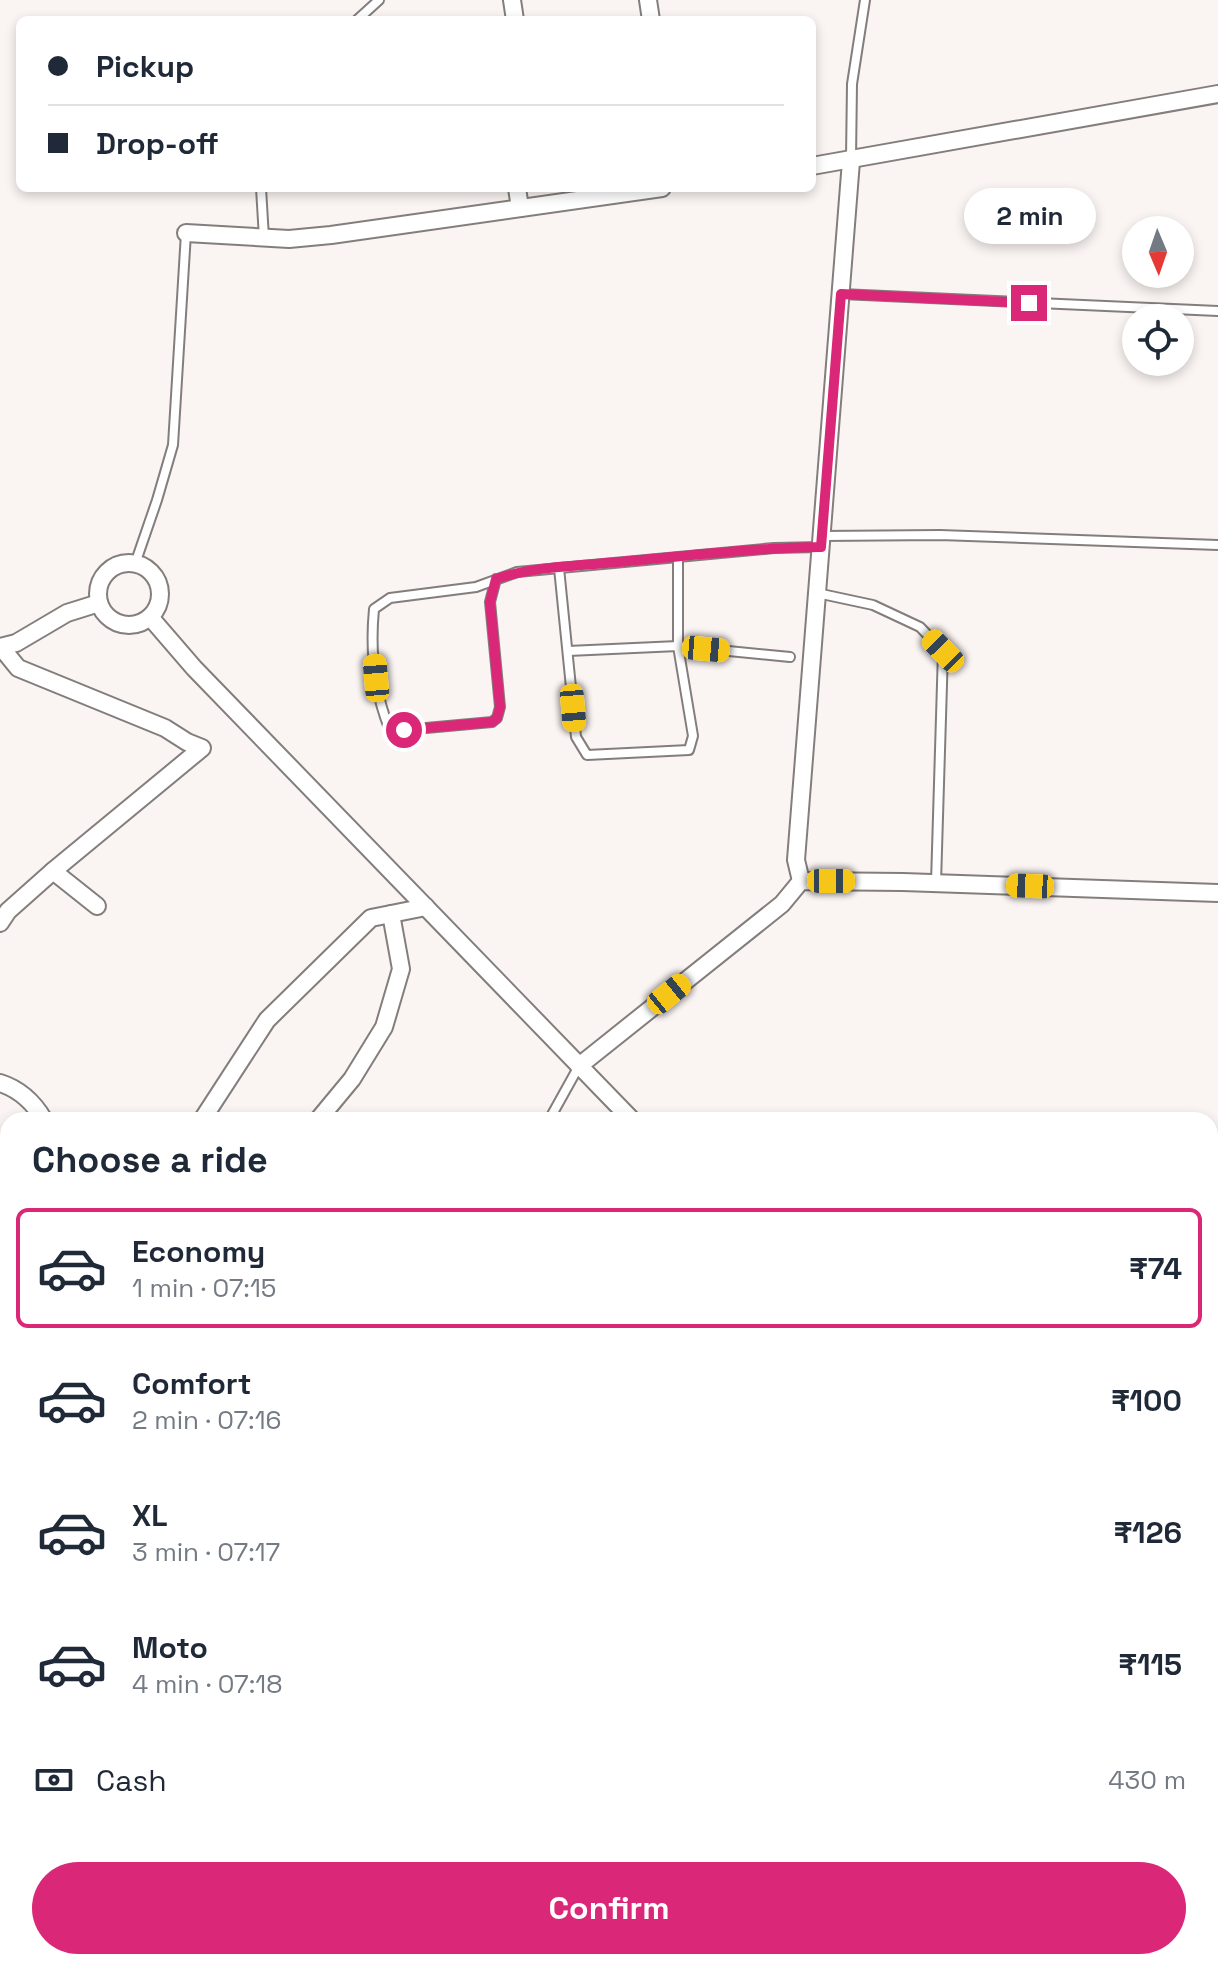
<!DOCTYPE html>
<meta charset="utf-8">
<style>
body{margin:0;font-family:"Space Grotesk",sans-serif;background:#f6f6f7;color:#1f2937;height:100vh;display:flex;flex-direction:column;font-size:30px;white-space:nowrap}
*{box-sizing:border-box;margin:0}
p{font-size:26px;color:#747a83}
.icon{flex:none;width:44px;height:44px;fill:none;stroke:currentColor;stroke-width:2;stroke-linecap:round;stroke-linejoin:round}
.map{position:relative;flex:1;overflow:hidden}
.panel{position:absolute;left:0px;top:1112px;width:1218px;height:858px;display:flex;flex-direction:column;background:#fff;border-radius:24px 24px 0 0;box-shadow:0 4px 12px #0003}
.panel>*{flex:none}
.top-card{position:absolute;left:16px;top:16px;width:800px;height:176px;border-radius:12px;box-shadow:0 4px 12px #0003;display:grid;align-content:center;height:176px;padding:0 32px;background:#fff}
.needle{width:52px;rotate:178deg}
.buttons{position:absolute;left:1122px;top:216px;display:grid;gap:16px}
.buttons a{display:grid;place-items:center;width:72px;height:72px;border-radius:50%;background:#fff;box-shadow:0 4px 12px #0003;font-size:40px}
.end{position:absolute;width:36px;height:36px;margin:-18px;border:10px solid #db2777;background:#fff;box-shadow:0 0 0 4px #fff}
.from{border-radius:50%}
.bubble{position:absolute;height:56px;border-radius:28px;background:#fff;box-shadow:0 4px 12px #0003;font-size:26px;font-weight:700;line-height:56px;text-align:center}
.car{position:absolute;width:24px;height:48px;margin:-24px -12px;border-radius:10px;box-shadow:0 0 6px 2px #0007;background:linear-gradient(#f5c518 24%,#345 0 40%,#f5c518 0 76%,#345 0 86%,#f5c518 0)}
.top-card b{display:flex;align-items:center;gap:28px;height:76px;font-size:30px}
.top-card b+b{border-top:2px solid #e0e1e3}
.top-card i{width:20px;height:20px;background:#1f2937}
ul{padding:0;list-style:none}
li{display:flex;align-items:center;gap:24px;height:120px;margin:0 16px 12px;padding:0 16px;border:4px solid transparent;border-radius:12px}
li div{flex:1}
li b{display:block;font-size:30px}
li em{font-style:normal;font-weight:700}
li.current{border-color:#db2777}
li>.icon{width:72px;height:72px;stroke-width:1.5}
h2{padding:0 32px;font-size:36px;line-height:96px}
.pay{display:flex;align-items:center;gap:20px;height:88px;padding:0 32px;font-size:30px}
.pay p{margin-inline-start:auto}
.action{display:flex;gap:16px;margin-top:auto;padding:16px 32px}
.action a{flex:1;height:92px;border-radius:48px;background:#db2777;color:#fff;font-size:32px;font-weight:700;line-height:92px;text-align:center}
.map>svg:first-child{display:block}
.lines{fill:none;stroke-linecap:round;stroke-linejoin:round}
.service-casing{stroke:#837e7c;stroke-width:12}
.minor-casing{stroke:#837e7c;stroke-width:20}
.service{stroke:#fff;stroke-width:8}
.minor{stroke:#fff;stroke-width:16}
.route{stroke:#db2777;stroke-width:10}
</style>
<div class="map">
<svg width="1218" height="1969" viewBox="0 0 1218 1969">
<rect width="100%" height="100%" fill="#faf4f2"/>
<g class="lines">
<g class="service-casing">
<g id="service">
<path d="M357,20L379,0"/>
<path d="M851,158L852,84L865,0"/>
<path d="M261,188L264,238"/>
<path d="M841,294L1218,311"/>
<path d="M822,536L940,535L1218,545"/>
<path d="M135,564L157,500L173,445L186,233"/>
<path d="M559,568L576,737L587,755L689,750L693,736L678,646V557"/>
<path d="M496,579L490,602L500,707L497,718L492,722L404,730L389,728C374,690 370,650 374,609L390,598L476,587L517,572L774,548L820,547"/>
<path d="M817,593L873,605L920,627L943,651L936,883"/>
<path d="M568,651L678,646L790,657"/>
<path d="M549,1120L579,1066"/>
<path d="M1210,1154L1218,1155"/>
<path d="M1210,1221C1218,1248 1216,1285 1210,1313"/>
<path d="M1210,1376L1218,1377"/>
<path d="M0,1737L8,1738"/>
<path d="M0,1890L8,1884"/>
<path d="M767,1962L768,1969"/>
<path d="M1058,1962L1062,1969"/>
<path d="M554,1969L555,1962"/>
<path d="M845,1969V1962"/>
</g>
</g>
<g class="minor-casing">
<g id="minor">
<path d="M512,0L515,20"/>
<path d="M648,0L651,20"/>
<path d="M812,166L1218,94"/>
<path d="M517,188L520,208"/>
<path d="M186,233L289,239L331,235L662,188"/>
<circle cx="129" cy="594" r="31"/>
<path d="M150,617L194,668L632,1120"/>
<path d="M0,647L16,643L67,613L99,603"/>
<path d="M53,871L97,906"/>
<path d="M801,881L796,860L851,161"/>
<path d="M0,923L8,911L53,871L202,748L187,742L165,728L18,668L1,647"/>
<path d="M579,1066L782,904L801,881L903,882L1218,893"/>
<path d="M0,1083C19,1089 34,1103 44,1120"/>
<path d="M202,1120L267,1020L371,918L426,907"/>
<path d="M318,1120L352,1079L384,1027L401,969L391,914"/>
<path d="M0,1322L8,1318"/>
<path d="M0,1948L8,1959"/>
</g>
</g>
<use href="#service" class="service"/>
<use href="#minor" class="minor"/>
</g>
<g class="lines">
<path class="route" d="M404,730L492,722L497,718L500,707L490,602L496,579C535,566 578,566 618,562C686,556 753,548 821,547L841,294L1029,303"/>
</g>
</svg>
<div class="buttons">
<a><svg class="needle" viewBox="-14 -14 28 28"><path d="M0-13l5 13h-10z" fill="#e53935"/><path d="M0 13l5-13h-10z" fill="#747a83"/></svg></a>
<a><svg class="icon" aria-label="locate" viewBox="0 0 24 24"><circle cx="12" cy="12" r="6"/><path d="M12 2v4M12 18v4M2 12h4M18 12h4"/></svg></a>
</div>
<i class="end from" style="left:404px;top:730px"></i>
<i class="end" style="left:1029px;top:303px"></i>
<div class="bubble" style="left:964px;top:188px;width:132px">2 min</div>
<i class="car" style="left:706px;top:649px;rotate:95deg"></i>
<i class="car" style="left:943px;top:651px;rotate:316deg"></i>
<i class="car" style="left:376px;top:678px;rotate:355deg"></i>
<i class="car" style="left:573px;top:708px;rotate:175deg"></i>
<i class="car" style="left:831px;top:881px;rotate:90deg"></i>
<i class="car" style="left:1030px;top:886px;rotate:272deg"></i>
<i class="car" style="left:669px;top:994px;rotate:51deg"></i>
<div class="top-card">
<b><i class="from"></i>Pickup</b>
<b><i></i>Drop-off</b>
</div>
<section class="panel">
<h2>Choose a ride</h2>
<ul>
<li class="current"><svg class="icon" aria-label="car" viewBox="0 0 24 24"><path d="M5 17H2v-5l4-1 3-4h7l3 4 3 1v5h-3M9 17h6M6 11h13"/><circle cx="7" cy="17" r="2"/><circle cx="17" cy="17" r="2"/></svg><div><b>Economy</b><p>1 min · 07:15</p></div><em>₹74</em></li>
<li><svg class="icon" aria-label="car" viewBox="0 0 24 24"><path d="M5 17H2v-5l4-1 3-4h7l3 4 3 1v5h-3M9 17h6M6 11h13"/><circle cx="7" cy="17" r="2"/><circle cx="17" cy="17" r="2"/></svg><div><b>Comfort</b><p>2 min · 07:16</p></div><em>₹100</em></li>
<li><svg class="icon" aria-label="car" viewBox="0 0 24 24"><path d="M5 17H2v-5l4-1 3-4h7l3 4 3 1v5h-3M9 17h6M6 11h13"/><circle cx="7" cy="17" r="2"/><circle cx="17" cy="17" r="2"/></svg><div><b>XL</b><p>3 min · 07:17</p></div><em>₹126</em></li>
<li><svg class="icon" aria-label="car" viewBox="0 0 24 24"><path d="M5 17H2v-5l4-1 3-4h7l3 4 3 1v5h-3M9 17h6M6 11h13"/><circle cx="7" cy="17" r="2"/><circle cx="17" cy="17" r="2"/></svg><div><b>Moto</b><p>4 min · 07:18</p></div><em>₹115</em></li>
</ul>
<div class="pay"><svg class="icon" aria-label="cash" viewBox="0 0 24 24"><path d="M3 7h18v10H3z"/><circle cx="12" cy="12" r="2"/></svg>Cash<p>430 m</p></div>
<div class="action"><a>Confirm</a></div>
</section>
</div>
